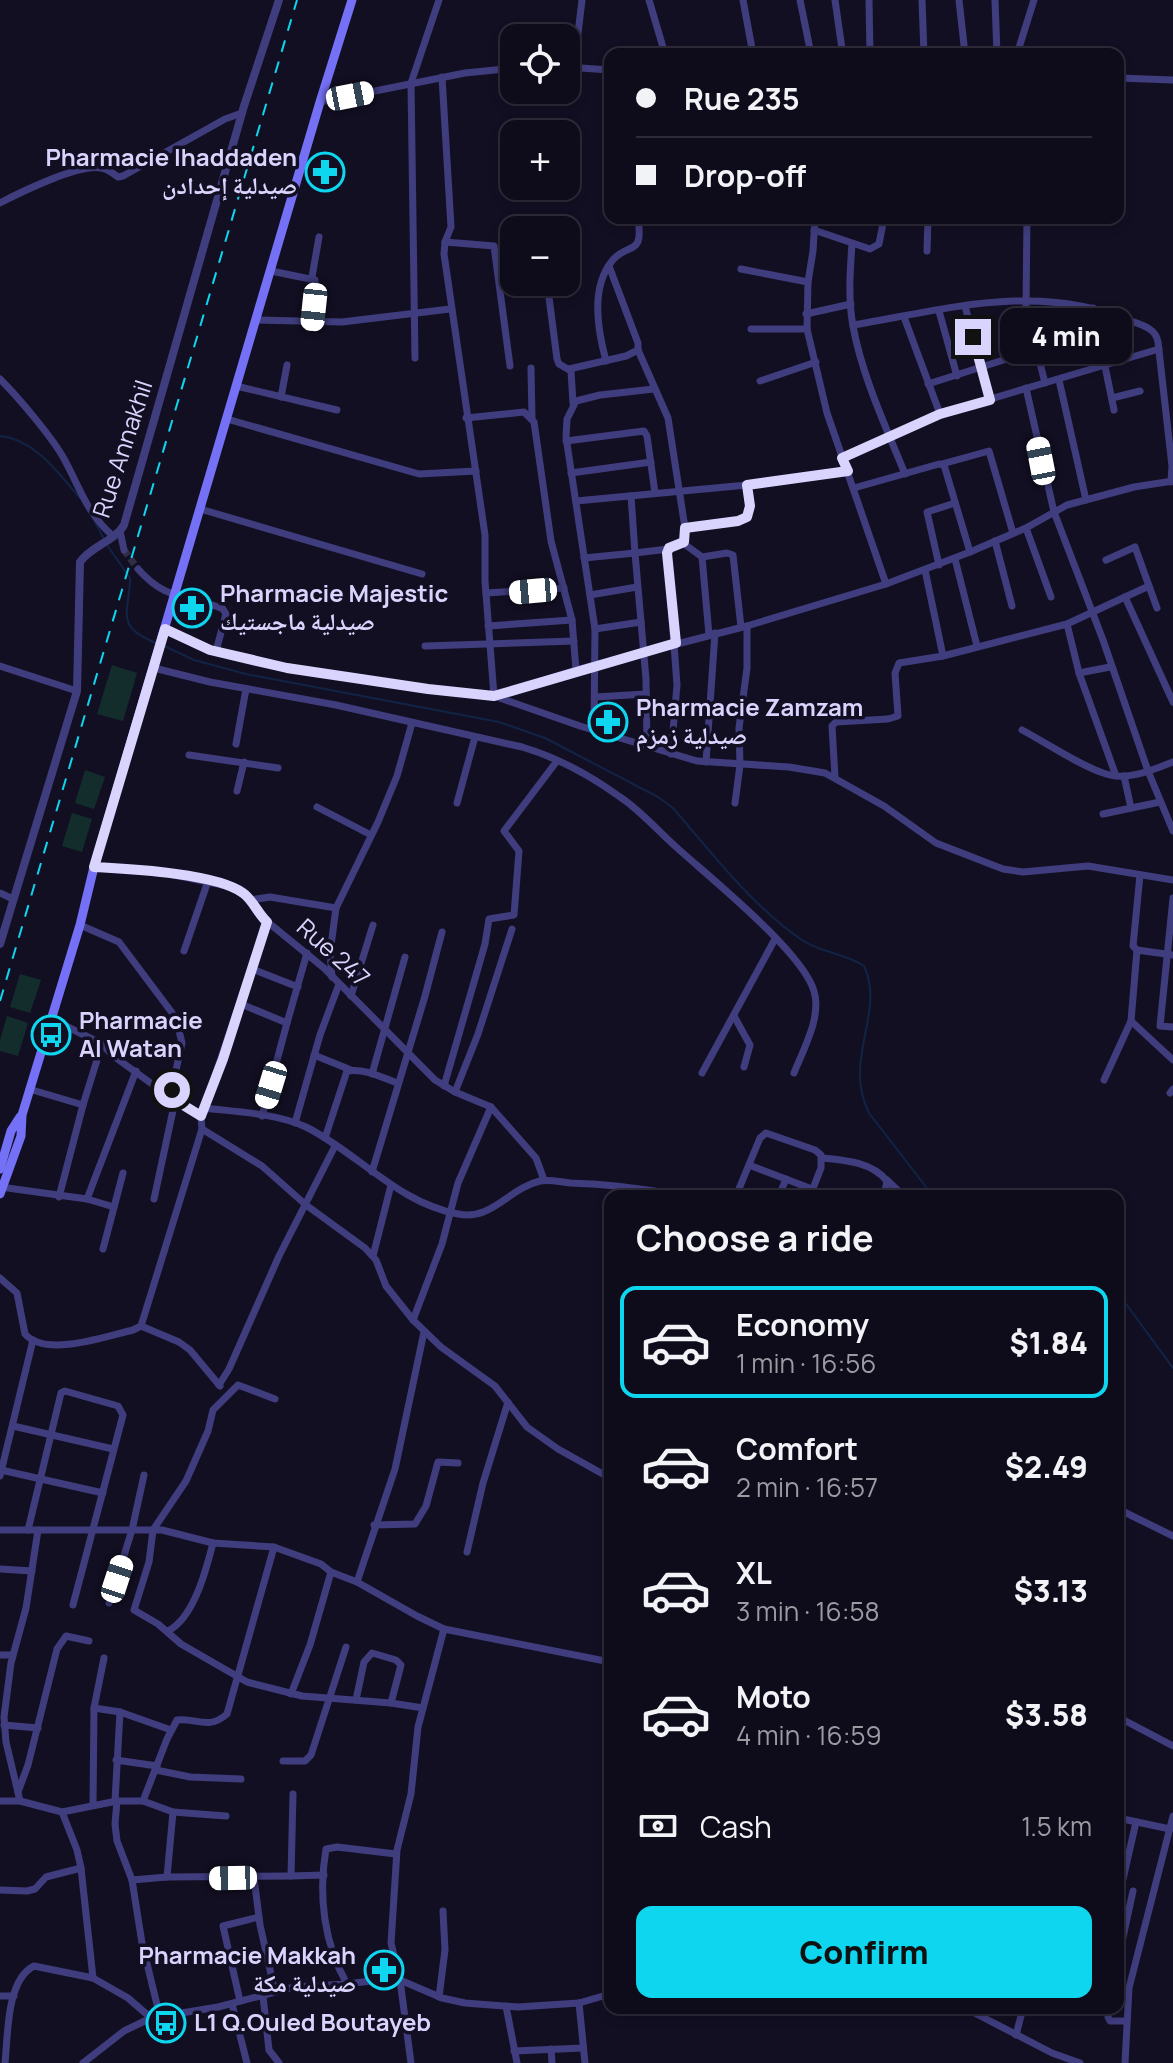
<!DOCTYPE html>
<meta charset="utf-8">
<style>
body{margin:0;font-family:Manrope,"Noto Naskh Arabic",sans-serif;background:#1c1927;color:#f1f3f6;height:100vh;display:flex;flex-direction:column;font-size:30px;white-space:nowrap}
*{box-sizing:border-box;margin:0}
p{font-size:26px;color:#9b9ba2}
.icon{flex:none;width:44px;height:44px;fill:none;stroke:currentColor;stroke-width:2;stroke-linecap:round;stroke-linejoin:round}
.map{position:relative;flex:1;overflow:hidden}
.sheet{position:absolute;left:604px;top:1190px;width:520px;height:824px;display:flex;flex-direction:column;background:#0e0b1a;border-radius:16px;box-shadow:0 4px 12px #0003,0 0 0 2px #2e2b39}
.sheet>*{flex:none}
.top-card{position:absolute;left:604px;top:48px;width:520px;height:176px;border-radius:16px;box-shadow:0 4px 12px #0003,0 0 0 2px #2e2b39;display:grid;align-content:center;height:176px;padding:0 32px;background:#0e0b1a}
.buttons{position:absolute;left:500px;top:24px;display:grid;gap:16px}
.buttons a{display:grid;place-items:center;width:80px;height:80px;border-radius:16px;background:#0e0b1a;box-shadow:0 4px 12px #0003,0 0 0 2px #2e2b39;font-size:40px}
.end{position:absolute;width:36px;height:36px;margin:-18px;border:10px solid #d9d4fd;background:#111;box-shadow:0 0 0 4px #111}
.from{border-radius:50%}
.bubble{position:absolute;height:56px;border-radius:16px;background:#0e0b1a;box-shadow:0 4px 12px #0003,0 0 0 2px #2e2b39;font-size:26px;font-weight:800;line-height:56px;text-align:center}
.car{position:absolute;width:24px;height:48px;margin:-24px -12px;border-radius:10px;box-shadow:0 0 6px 2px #0007;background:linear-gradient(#fff 24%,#345 0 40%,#fff 0 76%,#345 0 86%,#fff 0)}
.top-card b{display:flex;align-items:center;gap:28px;height:76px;font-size:30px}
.top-card b+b{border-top:2px solid #2e2b39}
.top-card i{width:20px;height:20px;background:#f1f3f6}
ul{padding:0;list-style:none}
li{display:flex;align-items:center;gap:24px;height:112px;margin:0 16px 12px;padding:0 16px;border:4px solid transparent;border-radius:16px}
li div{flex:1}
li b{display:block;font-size:30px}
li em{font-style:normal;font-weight:800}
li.active{border-color:#0ed6ef}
li>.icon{width:72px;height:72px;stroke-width:1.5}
h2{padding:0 32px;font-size:36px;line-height:96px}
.pay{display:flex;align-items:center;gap:20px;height:88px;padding:0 32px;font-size:30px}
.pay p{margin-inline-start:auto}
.action{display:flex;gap:16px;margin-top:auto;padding:16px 32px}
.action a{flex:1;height:92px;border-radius:16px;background:#0ed6ef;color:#111;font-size:32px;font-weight:800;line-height:92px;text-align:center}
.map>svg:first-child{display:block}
.green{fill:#132d2c}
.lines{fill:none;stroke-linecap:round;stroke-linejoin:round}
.stream{stroke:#112446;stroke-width:2}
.minor-tunnel{stroke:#312d44;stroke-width:7;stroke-dasharray:7 3.5;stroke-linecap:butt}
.minor{stroke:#403d7f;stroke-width:7}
.tertiary{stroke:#403d7f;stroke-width:8}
.secondary{stroke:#7571f7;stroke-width:9}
.rail{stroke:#0ed6ef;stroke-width:2;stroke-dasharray:12 10;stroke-linecap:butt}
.route{stroke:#d9d4fd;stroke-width:10}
.labels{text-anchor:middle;stroke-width:7;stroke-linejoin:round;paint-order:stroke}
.poi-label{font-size:24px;font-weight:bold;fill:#d9d4fd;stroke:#130f23;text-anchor:start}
.street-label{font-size:24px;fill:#d9d4fd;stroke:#130f23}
</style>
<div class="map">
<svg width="1173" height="2063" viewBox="0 0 1173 2063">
<rect width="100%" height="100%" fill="#130f23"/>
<g class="green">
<path d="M112,665L137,673L123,721L97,714Z"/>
<path d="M85,770L105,777L94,809L75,803Z"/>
<path d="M72,813L92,819L82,852L62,846Z"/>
<path d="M20,974L41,980L30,1013L10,1007Z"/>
<path d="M7,1016L28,1023L18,1056L0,1051V1040Z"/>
</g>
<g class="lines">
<g class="stream">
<path d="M0,436C35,439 59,474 80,498"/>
<path d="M94,520L104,539"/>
<path d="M107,545L130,578C130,611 113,626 156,643"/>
<path d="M162,645L194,660L246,674L499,722L545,738L658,797L673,808C712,853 752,906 802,940C821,953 845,953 864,966C886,1013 842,1059 869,1113L933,1196"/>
<path d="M1118,1293L1173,1368"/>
</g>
<path class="minor-tunnel" d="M124,550L138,569"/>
<g class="minor">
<path d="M649,0L665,54"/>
<path d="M743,0L753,54"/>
<path d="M800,0L811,54"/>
<path d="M869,0L870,54"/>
<path d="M922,0L924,54"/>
<path d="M959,0L965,54"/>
<path d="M995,0L997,54"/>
<path d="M822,54L842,49L835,0"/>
<path d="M1017,54L1034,0"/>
<path d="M566,67L610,70"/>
<path d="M574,67L582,0"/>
<path d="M442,77L451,227L445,242L444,254L485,535V581L494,696L580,726L697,761L789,767L825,773L884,806L936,843L1003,869L1023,872L1088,866L1173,880"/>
<path d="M1118,78L1173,80"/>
<path d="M320,102L465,73L514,68"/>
<path d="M0,203C21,192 78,164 101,168C108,169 113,173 118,177L123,176L225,119L242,113"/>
<path d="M815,218L813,251L808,282L807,329L827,413L886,584"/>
<path d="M1027,218L1026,307L1045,383"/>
<path d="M1027,219L1041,218"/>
<path d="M814,230L870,249L879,244L884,218"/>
<path d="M445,242L494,246L510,366"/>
<path d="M852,244C850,271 848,299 853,326C862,376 886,427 905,474"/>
<path d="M927,251L928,218"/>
<path d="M741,269L808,282"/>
<path d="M271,271L315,280L312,323"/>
<path d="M312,277L319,237"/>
<path d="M547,282L557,359L559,364L571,371L573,403"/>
<path d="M965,306L990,400"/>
<path d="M1093,308L1114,410"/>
<path d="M939,311L957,376"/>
<path d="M806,314L851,304"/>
<path d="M904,317L940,414"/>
<path d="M256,320L342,322L450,309"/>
<path d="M853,325C948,309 1038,282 1131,321C1143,325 1156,329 1158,342L1172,466L1171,482"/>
<path d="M751,329H807"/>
<path d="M638,350L668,418L685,528L684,542L667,550L677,685L671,754"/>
<path d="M415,358L411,83L439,0"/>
<path d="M606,361C598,331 590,288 612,261C628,241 644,258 638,218"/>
<path d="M531,368L532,419"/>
<path d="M569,369L626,356L638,350V343L609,266"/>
<path d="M0,379C18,397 51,436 63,457C79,485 86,513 113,536"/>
<path d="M1059,380L1086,500"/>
<path d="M760,381L816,362"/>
<path d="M928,384L1038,349"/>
<path d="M236,386L337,410"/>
<path d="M1026,388L1054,512L1103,640L1148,771L1173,831"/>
<path d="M281,397L287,365"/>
<path d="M1112,398L1140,391"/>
<path d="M466,418L524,412L534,422L551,541L572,620L576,670"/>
<path d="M227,419L419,474L476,471"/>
<path d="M566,441L644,431L647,436L655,493"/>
<path d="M842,458L940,414L1159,349"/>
<path d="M942,464L989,451L1013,533"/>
<path d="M571,473L651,462"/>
<path d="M854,488L939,464L944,465L970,552"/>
<path d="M576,501L747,485"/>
<path d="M200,509L422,574"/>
<path d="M685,528L738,521L747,517L750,506L747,485L848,471"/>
<path d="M1026,528L1051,597"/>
<path d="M120,531L124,550"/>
<path d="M995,541L1012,606"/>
<path d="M683,543L702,557L727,553L733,555L741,627"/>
<path d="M702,557L709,635"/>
<path d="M584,558L635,553L631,496"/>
<path d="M955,559L977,646"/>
<path d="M1106,560L1135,547L1149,586"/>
<path d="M939,565L927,512L955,503"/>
<path d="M138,569C168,603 187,593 223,609L226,614L216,651"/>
<path d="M925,570L943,656"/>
<path d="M486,593L564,588"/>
<path d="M590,595L637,587"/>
<path d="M1125,597L1149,586L1157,608"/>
<path d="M1067,624L1079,673L1116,776"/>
<path d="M488,626L572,620"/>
<path d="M165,629L210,650L287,668L428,689L494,696L576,670L747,626L886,584L970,552L1026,528L1067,505L1134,487L1173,481"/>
<path d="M595,629L641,622"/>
<path d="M425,646L574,641"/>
<path d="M0,666L77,691"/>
<path d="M154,668L210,682L336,705L522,747C556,757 591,776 620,797C640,810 657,830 675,846C709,877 802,951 814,991C822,1017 803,1050 794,1073"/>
<path d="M1079,673L1110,667"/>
<path d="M595,697L646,694"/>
<path d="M594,730L595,629L566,437L567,419L576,401L600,395L654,389"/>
<path d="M1022,730C1045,742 1082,767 1106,774C1127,781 1153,770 1173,762"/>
<path d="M236,744L246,689"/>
<path d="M647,745L646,679L635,553L668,549"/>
<path d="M189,755L278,768"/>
<path d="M706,762L715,633"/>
<path d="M1124,776L1131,808"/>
<path d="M835,777L832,726L836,722L888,719L898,716L895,673L899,663L943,656L1067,624L1125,597L1173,702"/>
<path d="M237,791L244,762"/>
<path d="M457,803L475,737"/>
<path d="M735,803L740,765L739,728L747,668V626"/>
<path d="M317,807L371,835"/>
<path d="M1103,814L1160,802"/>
<path d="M94,867L150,870L232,887L250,900L264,919L324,968L435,1080L455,1092L491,1107L458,1183L442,1244L413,1320"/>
<path d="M0,893L13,899"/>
<path d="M1173,898L1160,1026L1173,1027"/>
<path d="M250,900L270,897L336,908"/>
<path d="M80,925L119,942L176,1018L182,1043L170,1097"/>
<path d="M1137,950L1133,946L1140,875"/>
<path d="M184,951L208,881"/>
<path d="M252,969L298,987"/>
<path d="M332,977L330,953L336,908L378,822L397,776L412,723"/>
<path d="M351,996L373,925"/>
<path d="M241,1004L287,1023L307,953"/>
<path d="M734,1016L750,1045L744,1067"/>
<path d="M52,1019L102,1044L112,1055L181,1105L201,1116L202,1129L262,1166L306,1205L365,1248L376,1260L386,1286L413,1320L441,1347L495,1386L527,1427L558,1449L610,1478"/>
<path d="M1131,1021L1173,1060"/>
<path d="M314,1055L351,1070"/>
<path d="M702,1073L775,939"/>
<path d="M372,1074L405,957"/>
<path d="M1104,1080L1131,1021L1137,950L1173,955"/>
<path d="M444,1086L485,944L489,919L514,915L519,851L504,831L557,761"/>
<path d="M29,1089L83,1105"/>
<path d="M455,1092L478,1034L512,929"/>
<path d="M1170,1093L1173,1089"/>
<path d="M491,1107L536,1158L544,1180"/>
<path d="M204,1108L267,922"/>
<path d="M201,1116L204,1108C238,1112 275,1113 306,1127C358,1153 398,1203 458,1214C492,1221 509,1188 540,1181C549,1179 560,1182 570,1183C608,1184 647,1189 684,1196"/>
<path d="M262,1116L287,1023"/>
<path d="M295,1123L320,1035L339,984"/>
<path d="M325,1138L347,1071C364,1068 381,1077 397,1083"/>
<path d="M823,1158C845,1160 872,1162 887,1181L884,1196"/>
<path d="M749,1165L812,1189"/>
<path d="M372,1172L425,996L442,932"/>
<path d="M887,1180L904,1196"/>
<path d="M0,1187L87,1199L114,1207"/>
<path d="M736,1196L760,1138L766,1133L815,1150L821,1155V1168L810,1196"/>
<path d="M779,1196L786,1179"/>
<path d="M59,1197L83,1105L102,1044"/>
<path d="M87,1199L136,1071"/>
<path d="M154,1199L175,1101"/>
<path d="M103,1249L123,1173"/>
<path d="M373,1256L391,1185"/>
<path d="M0,1278L17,1293L25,1334C46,1358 106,1336 133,1330L141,1326L202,1129"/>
<path d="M141,1326L179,1342L190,1350L220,1386"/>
<path d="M219,1385L229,1369L279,1256L335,1146"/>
<path d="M275,1399L238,1385L213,1410L208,1431L186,1481L153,1530L149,1562L134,1610L158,1624L181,1644L247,1682L302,1696L391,1703L423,1708"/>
<path d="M13,1426L113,1449"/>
<path d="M1,1470L103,1493"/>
<path d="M0,1476L33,1340"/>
<path d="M1118,1509L1173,1536"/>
<path d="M374,1525L415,1524L426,1506L438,1462L458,1463"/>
<path d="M0,1530H162L213,1543L274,1547L321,1564L331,1572L357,1582L417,1616L444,1629L610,1662"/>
<path d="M28,1530L61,1393L65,1391L118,1406L123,1415L73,1605"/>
<path d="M467,1552L483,1483L508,1402"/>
<path d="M0,1569L32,1571"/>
<path d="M357,1582L395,1469L424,1332"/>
<path d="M109,1603L132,1530L144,1475"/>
<path d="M168,1631C194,1618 206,1570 213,1543"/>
<path d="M0,1655H12"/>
<path d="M291,1694L310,1645L331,1572"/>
<path d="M356,1700L364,1662L372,1653L396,1660L401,1665L391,1703"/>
<path d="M94,1708L120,1712L171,1730"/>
<path d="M1118,1717L1173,1746"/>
<path d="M4,1725L38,1728"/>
<path d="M116,1760L157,1766"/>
<path d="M283,1761H305L311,1755L346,1647"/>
<path d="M156,1770L190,1777L241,1779"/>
<path d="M18,1792L28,1765L57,1649L66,1636L89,1641"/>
<path d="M293,1794L291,1876L324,1875"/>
<path d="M0,1801H20L62,1812L117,1801H143L173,1812L226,1816"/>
<path d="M20,1801L6,1742L4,1717L11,1663L26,1608L38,1530"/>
<path d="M115,1801L120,1712"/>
<path d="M117,1801L115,1824L117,1841L132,1880L142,1943L160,2017"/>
<path d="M143,1801L167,1739L177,1720C195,1717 208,1731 227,1714L274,1547"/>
<path d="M93,1804L94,1708L104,1658"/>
<path d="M62,1812L77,1850L81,1868L93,1978L128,1998L151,2018"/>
<path d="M1118,1818L1170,1829"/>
<path d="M167,1877L173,1812"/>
<path d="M254,1878L260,1925L275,1992"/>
<path d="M132,1880L167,1877L291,1876"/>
<path d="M1121,1888L1136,1822"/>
<path d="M0,1890L27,1891L35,1889L46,1877L81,1868"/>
<path d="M1118,1960L1133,1891"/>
<path d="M347,1984C324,1944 318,1896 326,1849L337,1847L396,1854"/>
<path d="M0,1996H14"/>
<path d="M263,1996L269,2050L279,2063"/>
<path d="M439,1997L445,1950L443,1911"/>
<path d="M240,2001L223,1926L259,1917"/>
<path d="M579,2003L585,2063"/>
<path d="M232,2004L247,2063"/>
<path d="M506,2006L517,2063"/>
<path d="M965,2008L1052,2053L1080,2063"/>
<path d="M1109,2008L1108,2017L1110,2021H1125"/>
<path d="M1016,2035L1023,2008"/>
<path d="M551,2049L552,2063"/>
<path d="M514,2051L583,2048"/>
<path d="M5,2063C8,2036 6,1980 34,1966L93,1978"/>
<path d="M83,2063L124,2031L151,2018L218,2007L294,1987L347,1984L386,1979L400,1980L442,1998L465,2003L518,2007L579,2003L610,1994"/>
<path d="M411,2063L400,1980L391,1943L397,1850L411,1794L418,1727L444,1629"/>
<path d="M1125,2063L1129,1988L1173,1816"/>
</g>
<path class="tertiary" d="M0,944L77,691L80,562C91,546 115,541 124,525L244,106L279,0"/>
<g class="secondary">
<path d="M0,1169L11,1131L20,1117"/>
<path d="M0,1194L21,1136L22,1115L80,925L94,867L320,102L352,0"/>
</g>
<path class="rail" d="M0,1001L297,0"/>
</g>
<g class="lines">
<path class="route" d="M172,1090L170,1097L201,1116L223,1059L267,922C258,914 253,900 243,893C216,873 128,869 94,867L165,629L210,650L287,668L428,689L494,696L676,643L667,553L669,548L684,542L685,528L738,521L747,517L750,506L747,485L848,471L842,458L940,414L990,400L973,337"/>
</g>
<defs>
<g id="pharmacy-ring" transform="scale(2)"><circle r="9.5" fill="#130f23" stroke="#0ed6ef" stroke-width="1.5"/><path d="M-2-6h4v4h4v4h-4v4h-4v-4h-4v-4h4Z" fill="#0ed6ef"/></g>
<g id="bus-ring" transform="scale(2)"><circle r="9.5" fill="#130f23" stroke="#0ed6ef" stroke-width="1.5"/><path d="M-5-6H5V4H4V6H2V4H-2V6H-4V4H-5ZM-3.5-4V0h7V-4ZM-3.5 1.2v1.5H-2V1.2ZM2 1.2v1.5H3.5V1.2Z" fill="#0ed6ef"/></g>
</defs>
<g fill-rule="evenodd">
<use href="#pharmacy-ring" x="325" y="172"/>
<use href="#pharmacy-ring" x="192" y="608"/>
<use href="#pharmacy-ring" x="608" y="722"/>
<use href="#bus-ring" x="51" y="1035"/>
<use href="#pharmacy-ring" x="384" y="1970"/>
<use href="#bus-ring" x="166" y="2023"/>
</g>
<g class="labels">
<g class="poi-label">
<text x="297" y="166" text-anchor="end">Pharmacie Ihaddaden<tspan x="297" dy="28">صيدلية إحدادن</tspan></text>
<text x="220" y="602">Pharmacie Majestic<tspan x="220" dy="28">صيدلية ماجستيك</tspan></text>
<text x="636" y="716">Pharmacie Zamzam<tspan x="636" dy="28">صيدلية زمزم</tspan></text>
<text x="79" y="1029">Pharmacie<tspan x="79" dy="28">Al Watan</tspan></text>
<text x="356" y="1964" text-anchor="end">Pharmacie Makkah<tspan x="356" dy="28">صيدلية مكة</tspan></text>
<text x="194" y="2031">L1 Q.Ouled Boutayeb</text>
</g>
<g class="street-label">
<text transform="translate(123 449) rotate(-72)" y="8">Rue Annakhil</text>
<text transform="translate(333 953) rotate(42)" y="8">Rue 247</text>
</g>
</g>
</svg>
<div class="buttons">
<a><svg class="icon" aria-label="locate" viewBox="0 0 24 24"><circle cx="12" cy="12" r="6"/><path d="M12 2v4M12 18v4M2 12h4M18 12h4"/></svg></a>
<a>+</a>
<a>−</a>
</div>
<i class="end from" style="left:172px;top:1090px"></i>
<i class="end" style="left:973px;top:337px"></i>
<div class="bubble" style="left:1000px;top:308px;width:132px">4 min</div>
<i class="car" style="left:350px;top:96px;rotate:79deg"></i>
<i class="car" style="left:314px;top:307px;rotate:186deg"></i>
<i class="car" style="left:1041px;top:461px;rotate:349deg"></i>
<i class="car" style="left:533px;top:591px;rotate:265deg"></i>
<i class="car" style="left:271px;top:1085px;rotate:197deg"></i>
<i class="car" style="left:117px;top:1579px;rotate:18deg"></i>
<i class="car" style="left:233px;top:1878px;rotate:269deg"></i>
<div class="top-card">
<b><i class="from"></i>Rue 235</b>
<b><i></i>Drop-off</b>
</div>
<section class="sheet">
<h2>Choose a ride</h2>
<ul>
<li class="active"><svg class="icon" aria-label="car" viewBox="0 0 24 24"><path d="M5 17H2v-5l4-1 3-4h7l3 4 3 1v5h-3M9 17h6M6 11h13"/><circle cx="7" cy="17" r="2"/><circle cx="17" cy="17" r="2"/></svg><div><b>Economy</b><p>1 min · 16:56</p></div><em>$1.84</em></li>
<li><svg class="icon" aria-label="car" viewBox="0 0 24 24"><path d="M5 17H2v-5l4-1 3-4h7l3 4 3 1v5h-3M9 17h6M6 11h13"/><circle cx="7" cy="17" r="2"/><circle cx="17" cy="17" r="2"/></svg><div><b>Comfort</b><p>2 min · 16:57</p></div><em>$2.49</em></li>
<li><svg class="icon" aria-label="car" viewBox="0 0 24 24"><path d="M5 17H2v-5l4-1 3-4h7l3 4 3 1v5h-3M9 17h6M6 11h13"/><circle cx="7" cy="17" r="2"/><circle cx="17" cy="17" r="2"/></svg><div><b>XL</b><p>3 min · 16:58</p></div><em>$3.13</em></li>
<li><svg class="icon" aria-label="car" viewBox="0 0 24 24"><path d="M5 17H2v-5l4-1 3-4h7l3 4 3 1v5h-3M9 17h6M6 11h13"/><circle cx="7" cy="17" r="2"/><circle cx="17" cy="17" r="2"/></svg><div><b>Moto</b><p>4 min · 16:59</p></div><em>$3.58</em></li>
</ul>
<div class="pay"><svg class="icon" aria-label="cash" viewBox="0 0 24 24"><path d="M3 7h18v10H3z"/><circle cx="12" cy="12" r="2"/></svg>Cash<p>1.5 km</p></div>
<div class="action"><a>Confirm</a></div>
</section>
</div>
